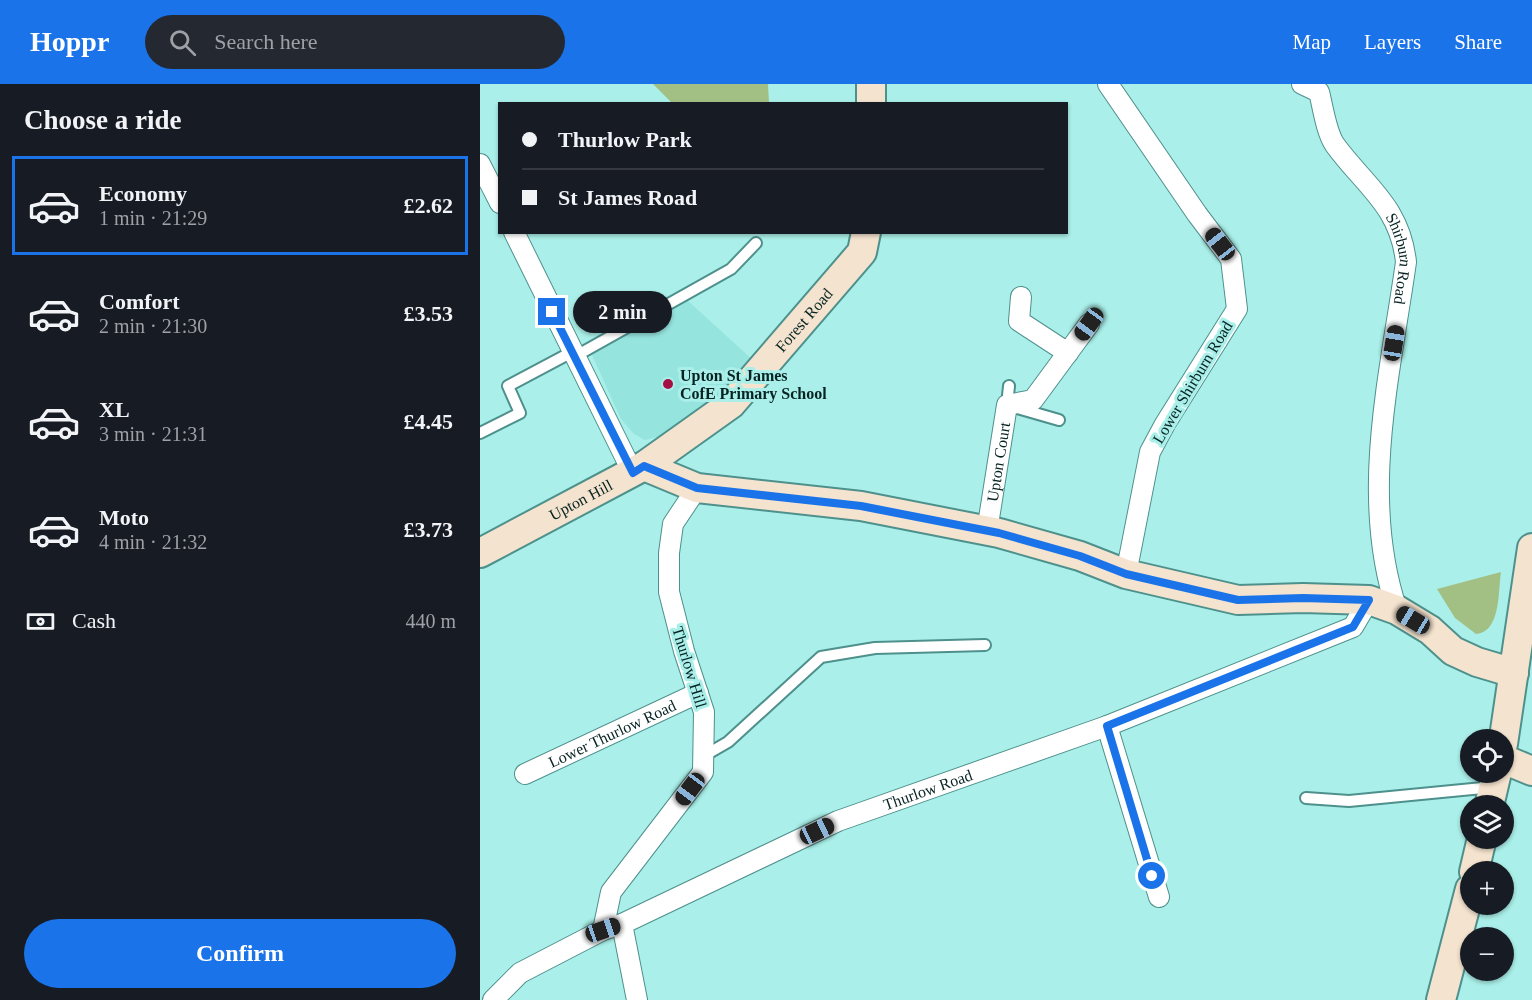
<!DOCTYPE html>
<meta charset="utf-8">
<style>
body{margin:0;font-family:Georgia,serif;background:#242831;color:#f1f3f6;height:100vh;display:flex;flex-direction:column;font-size:22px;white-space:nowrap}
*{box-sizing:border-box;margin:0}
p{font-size:20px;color:#9ea1a6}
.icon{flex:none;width:33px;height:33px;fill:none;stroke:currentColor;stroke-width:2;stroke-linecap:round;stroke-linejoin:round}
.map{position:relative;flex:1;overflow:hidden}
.panel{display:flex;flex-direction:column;background:#171b24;width:480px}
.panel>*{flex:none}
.top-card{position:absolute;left:18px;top:18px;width:570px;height:132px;border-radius:0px;box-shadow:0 2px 4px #0004;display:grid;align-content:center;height:132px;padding:0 24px;background:#171b24}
.controls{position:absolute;left:980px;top:645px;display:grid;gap:12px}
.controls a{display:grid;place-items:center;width:54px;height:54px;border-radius:50%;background:#171b24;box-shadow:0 2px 4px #0004;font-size:30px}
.end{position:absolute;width:27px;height:27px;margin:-14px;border:8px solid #1a73e8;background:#fff;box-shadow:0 0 0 3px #fff}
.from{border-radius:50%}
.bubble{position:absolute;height:42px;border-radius:21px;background:#171b24;box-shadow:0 2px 4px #0004;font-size:20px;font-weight:700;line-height:42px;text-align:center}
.car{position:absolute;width:18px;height:36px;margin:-18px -9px;border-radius:8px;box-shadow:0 0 4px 2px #0007;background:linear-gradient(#222 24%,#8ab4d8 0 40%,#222 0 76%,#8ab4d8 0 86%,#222 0)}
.top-card b{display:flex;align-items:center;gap:21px;height:57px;font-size:22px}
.top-card b+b{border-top:2px solid #363941}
.top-card i{width:15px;height:15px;background:#f1f3f6}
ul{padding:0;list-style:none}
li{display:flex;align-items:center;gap:18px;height:99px;margin:0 12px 9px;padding:0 12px;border:3px solid transparent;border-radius:0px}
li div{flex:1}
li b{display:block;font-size:22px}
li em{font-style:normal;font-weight:700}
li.selected{border-color:#1a73e8}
li>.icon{width:54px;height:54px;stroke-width:1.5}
h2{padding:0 24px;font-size:27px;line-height:72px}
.pay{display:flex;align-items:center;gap:15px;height:66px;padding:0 24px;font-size:22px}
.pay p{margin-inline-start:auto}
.cta{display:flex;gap:12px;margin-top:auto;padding:12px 24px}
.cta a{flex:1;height:69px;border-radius:36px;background:#1a73e8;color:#fff;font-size:24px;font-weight:700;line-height:69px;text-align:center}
header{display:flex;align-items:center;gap:36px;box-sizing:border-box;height:84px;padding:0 30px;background:#1a73e8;color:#fff}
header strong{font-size:28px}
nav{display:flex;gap:33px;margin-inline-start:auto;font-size:21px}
.search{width:420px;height:54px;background:#242831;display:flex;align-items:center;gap:15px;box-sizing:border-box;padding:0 21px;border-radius:33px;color:#9ea1a6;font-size:22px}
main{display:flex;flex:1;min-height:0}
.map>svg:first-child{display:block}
.built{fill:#96e4de}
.green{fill:#a2c084}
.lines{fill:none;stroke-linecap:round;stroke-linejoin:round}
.lane-casing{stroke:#4e908c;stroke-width:14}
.street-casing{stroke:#4e908c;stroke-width:22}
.secondary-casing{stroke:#4e908c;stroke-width:32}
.lane{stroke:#fff;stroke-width:10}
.street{stroke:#fff;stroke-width:20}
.secondary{stroke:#f4e3ce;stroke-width:28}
.route{stroke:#1a73e8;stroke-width:8}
.poi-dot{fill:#a60f43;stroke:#aaefe9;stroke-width:2}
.labels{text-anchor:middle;stroke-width:6;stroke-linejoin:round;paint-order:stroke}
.street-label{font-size:16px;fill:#062322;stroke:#aaefe9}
.poi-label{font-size:16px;font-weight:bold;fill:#062322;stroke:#aaefe9;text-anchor:start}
</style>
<header>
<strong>Hoppr</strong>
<div class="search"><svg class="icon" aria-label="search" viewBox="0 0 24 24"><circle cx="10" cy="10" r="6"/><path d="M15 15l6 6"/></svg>Search here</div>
<nav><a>Map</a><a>Layers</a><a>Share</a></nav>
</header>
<main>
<section class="panel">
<h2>Choose a ride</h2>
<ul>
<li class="selected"><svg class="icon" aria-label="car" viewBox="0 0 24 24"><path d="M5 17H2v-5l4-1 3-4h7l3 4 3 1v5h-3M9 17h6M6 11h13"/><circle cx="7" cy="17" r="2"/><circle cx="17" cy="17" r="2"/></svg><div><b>Economy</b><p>1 min · 21:29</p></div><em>£2.62</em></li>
<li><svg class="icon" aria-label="car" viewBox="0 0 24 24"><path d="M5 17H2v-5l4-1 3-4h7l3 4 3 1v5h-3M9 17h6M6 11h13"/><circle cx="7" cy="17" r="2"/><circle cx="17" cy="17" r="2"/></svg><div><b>Comfort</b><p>2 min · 21:30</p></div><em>£3.53</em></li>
<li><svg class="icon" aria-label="car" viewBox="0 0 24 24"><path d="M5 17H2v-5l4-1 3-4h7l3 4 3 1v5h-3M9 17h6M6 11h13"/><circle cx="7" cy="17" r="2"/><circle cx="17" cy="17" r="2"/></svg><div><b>XL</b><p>3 min · 21:31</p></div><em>£4.45</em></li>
<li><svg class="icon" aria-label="car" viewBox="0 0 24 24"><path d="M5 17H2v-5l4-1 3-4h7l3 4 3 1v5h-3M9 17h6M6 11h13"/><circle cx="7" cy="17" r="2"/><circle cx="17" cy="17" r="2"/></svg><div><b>Moto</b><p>4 min · 21:32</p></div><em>£3.73</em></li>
</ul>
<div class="pay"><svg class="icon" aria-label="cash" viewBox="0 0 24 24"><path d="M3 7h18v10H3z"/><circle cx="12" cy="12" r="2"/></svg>Cash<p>440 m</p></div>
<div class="cta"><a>Confirm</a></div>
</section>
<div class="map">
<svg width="1052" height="916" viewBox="0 0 1052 916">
<rect width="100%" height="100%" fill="#aaefe9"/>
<path class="built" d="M207,216L275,278L227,322L177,353L165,356L154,350L141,335L112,271Z"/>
<g class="green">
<path d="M173,0H288L289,19H192Z"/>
<path d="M1021,488C1018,507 1021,548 996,550L975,534L957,505Z"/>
</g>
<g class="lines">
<g class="lane-casing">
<g id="lane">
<path d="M94,273L251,185L276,159"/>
<path d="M529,302L527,321L579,336"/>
<path d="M0,349L40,329L28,302L92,268"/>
<path d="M222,673L248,658L341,573L395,564L505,561"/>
<path d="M826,714L869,717L1013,703"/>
</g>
</g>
<g class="street-casing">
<g id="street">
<path d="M628,0L717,130L751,175L757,225L685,340L670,368L646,490"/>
<path id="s1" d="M822,0L839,8C843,23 846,48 855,61C885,102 920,122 926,178C910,292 879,413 917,526"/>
<path d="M0,80L20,119"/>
<path d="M34,148L153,389"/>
<path d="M541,213L539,237L588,269"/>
<path id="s2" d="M507,447L527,321L553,316L609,240"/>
<path d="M627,642L679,813"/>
<path id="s3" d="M45,690L218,609"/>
<path d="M142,840L157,916"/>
<path d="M123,846L131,808L223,688L224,628L204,567L189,508V469L193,440L217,404"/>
<path id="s4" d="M13,916L40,889L123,846L142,840L358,737L627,642L873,543L889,516"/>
</g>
</g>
<g class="secondary-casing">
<g id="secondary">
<path d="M391,0V20"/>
<path id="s5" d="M164,382L251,320L382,168L386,148"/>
<path id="s6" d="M0,469L164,382L217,404L381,422L519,449L600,472L646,490L758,516L823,514L889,516L917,526L950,546L973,567L997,578L1034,589"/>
<path d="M1023,660L1052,464"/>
<path d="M1023,675L1052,687"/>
<path d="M1009,722L1017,688"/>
<path d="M994,788L1002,754"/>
<path d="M961,916L990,805"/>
</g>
</g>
<use href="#lane" class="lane"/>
<use href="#street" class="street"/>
<use href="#secondary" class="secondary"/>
</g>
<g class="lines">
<path class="route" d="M72,228L153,389L164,382L217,404L381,422L519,449L600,472L646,490L758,516L823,514L889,516L873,543L627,642L672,792"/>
</g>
<circle class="poi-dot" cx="188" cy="300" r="6"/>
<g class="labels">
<g class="street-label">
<text dy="6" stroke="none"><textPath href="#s1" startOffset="210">Shirburn Road</textPath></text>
<text dy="6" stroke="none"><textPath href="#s5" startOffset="218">Forest Road</textPath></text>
<text transform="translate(712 298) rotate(-59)" y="6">Lower Shirburn Road</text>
<text dy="6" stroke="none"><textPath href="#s2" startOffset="70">Upton Court</textPath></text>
<text dy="6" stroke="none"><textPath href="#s6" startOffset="114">Upton Hill</textPath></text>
<text transform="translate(210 583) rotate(73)" y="6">Thurlow Hill</text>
<text dy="6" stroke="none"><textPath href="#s3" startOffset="96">Lower Thurlow Road</textPath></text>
<text dy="6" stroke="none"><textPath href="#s4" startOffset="486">Thurlow Road</textPath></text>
</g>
<g class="poi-label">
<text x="200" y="297">Upton St James<tspan x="200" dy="18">CofE Primary School</tspan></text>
</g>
</g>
</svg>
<div class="controls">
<a><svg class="icon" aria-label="locate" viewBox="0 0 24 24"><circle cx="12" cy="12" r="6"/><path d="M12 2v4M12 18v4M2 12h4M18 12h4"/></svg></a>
<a><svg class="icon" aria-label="layers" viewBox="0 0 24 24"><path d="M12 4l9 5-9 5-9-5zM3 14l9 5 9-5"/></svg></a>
<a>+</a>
<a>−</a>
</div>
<i class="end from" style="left:672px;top:792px"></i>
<i class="end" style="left:72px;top:228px"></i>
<div class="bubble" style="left:93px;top:207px;width:99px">2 min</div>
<i class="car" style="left:740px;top:160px;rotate:322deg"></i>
<i class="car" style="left:609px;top:240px;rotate:216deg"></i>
<i class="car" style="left:914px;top:259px;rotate:9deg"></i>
<i class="car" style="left:933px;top:536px;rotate:301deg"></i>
<i class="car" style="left:210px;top:705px;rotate:217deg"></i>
<i class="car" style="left:337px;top:747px;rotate:65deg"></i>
<i class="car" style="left:123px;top:846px;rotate:71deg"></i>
<div class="top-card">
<b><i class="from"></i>Thurlow Park</b>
<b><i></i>St James Road</b>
</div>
</div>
</main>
